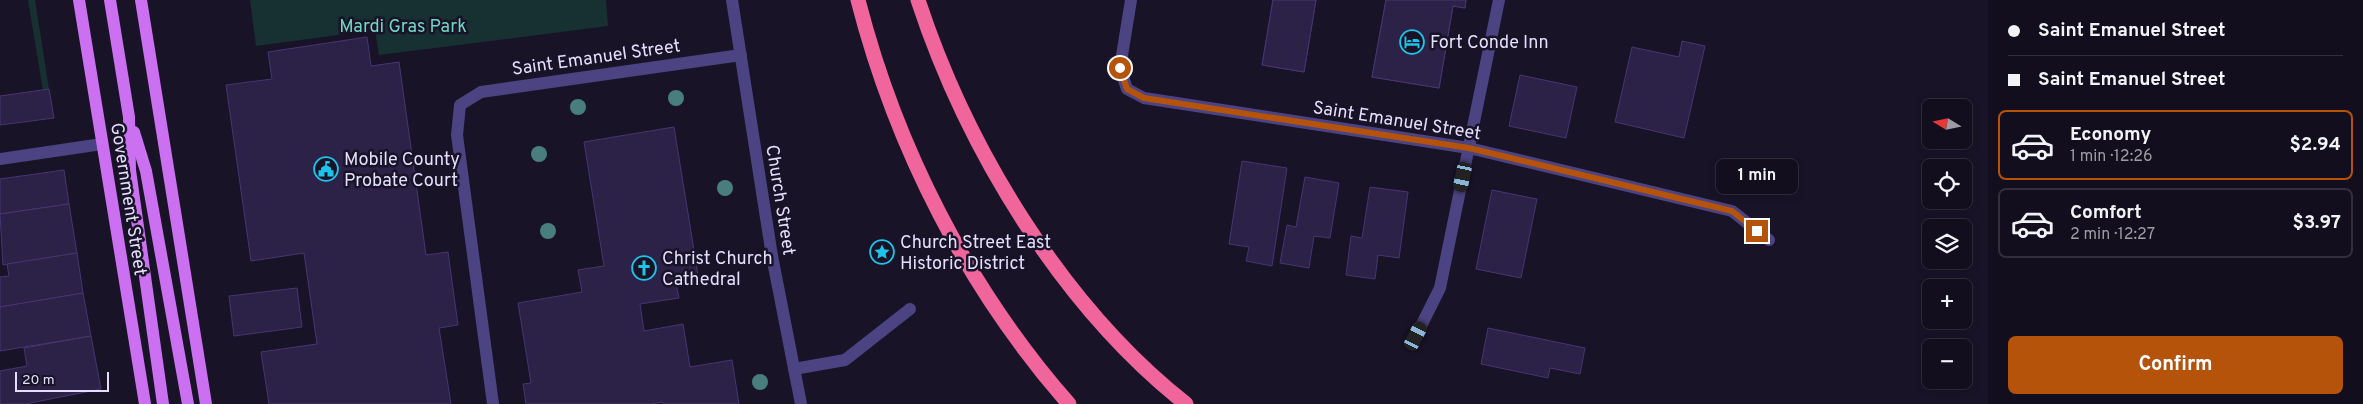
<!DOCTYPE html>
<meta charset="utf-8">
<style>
body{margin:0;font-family:Overpass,sans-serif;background:#1c1727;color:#f1f3f6;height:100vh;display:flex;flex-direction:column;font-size:19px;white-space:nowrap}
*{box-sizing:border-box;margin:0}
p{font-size:16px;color:#9d9ca4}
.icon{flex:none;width:28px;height:28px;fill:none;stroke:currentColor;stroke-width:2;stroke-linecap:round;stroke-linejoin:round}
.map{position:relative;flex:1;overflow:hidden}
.details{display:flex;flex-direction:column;background:#130e1e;width:375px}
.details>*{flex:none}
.top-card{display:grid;align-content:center;height:110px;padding:0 20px;background:#130e1e}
.needle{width:32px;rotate:280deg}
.buttons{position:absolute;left:1922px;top:99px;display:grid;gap:10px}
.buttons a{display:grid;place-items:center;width:50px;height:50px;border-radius:8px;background:#130e1e;box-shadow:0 2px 8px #0003,0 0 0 1px #322e3c;font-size:25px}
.scale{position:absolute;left:15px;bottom:12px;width:94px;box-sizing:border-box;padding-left:5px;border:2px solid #e4defc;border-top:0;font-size:14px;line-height:18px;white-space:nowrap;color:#e4defc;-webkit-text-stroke:4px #191328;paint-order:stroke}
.end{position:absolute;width:22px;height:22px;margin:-11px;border:6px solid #b45309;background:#fff;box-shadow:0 0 0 2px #fff}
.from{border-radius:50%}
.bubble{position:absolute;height:35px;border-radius:8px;background:#130e1e;box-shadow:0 2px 8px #0003,0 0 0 1px #322e3c;font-size:16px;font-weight:700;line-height:35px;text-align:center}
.car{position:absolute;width:15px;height:30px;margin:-15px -8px;border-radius:6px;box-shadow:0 0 4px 1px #0007;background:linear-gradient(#222 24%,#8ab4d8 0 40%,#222 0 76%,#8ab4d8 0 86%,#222 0)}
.top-card b{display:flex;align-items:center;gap:18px;height:48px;font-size:19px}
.top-card b+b{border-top:1px solid #322e3c}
.top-card i{width:12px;height:12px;background:#f1f3f6}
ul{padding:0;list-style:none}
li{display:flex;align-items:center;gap:15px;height:70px;margin:0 10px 8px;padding:0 10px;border:2px solid #322e3c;border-radius:8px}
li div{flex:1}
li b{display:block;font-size:19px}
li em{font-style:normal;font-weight:700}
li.active{border-color:#b45309}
li>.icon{width:45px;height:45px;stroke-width:1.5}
.action{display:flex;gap:10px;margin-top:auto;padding:10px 20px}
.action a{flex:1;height:58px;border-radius:8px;background:#b45309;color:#fff;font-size:20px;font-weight:700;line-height:58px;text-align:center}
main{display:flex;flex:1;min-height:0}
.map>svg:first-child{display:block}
.green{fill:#173032}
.building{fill:#2c2147;stroke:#463671}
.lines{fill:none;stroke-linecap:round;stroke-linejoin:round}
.minor{stroke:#4b4382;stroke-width:12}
.major{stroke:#cb70f0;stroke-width:12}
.highway{stroke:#ef659c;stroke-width:15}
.tree{fill:#497e7e}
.route{stroke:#b45309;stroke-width:6}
.labels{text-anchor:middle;stroke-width:5;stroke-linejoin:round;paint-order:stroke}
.park-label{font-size:18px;fill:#70d6c5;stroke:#191328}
.poi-label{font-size:18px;fill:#e4defc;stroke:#191328;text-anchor:start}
.street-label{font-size:18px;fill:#e4defc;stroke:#191328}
</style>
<main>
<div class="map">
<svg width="1988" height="404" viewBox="0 0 1988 404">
<rect width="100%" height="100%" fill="#191328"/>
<g class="green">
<path d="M28,0H35L49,89L43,90Z"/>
<path d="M250,0H606L608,26L379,55L375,30L256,46Z"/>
</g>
<g class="building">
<path d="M1273,0H1316L1304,72L1262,65Z"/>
<path d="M1273,0H1316L1304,72L1262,65Z"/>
<path d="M1386,0H1466L1465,8L1453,6L1439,88L1372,77Z"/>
<path d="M1386,0H1466L1465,8L1453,6L1439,88L1372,77Z"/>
<path d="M367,37L371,66L399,62L426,255L448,252L458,325L439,328L451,404H269L261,352L317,344L304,253L251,261L226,85L272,79L268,52Z"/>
<path d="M1682,41L1705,46L1684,138L1615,122L1632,47L1679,57Z"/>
<path d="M1520,75L1577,87L1566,138L1509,126Z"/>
<path d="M49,89L54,118L0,125V96Z"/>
<path d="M674,127L698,275L675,279L679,298L640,304L644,331L683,324L690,367L732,360L739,404H663V402L651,404H526L523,384L531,383L518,303L582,292L578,270L604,266L584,142Z"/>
<path d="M1242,161L1287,168L1272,266L1246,261L1249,247L1229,244Z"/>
<path d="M64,170L69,204L0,214V179Z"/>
<path d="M1305,177L1339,183L1330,238L1314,236L1309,268L1280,263L1287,225L1296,227Z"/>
<path d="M1370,187L1408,192L1399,258L1378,255L1375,279L1346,275L1351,236L1362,238Z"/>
<path d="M1492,190L1537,199L1521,278L1476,269Z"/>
<path d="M69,204L77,253L3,265L0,214Z"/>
<path d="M77,253L83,293L0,307V277L9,276L7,264Z"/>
<path d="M297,288L302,327L234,336L229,296Z"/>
<path d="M83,293L91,336L0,351V307Z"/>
<path d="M1488,328L1585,348L1580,374L1550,368L1548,378L1481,364Z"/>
<path d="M91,336L101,389L25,404H0V371L27,366L24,348Z"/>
</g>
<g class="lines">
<g class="minor">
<path d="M732,0L772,256L801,404"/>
<path d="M1131,0L1120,68L1127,89L1144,98L1469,148L1732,211L1769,240"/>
<path d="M0,159L102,144"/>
<path d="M1416,336L1440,288L1499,0"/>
<path d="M794,369L845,360L910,309"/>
<path d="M493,404L457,135L460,105L481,92L741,55"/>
</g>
<g class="major">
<path d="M79,0L145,404"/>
<path d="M110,0L129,117L130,170L163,404"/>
<path d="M141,0L206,404"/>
<path d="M134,132L146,171L188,404"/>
</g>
<g class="highway">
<path d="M858,0C896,148 968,289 1069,404"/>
<path d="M918,0C967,149 1062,306 1186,404"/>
</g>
</g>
<g class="tree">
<circle cx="676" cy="98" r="8"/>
<circle cx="578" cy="107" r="8"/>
<circle cx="539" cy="154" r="8"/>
<circle cx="725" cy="188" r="8"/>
<circle cx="548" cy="231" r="8"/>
<circle cx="760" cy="382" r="8"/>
</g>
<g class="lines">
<path class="route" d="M1120,68L1127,89L1144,98L1469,148L1732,211L1757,231"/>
</g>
<defs>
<g id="hotel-ring" transform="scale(1.25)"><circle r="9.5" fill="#191328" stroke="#1dc3e8" stroke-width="1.5"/><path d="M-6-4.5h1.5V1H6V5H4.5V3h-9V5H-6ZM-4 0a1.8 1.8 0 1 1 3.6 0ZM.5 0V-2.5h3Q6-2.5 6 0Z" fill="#1dc3e8"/></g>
<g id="civic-ring" transform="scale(1.25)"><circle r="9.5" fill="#191328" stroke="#1dc3e8" stroke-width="1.5"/><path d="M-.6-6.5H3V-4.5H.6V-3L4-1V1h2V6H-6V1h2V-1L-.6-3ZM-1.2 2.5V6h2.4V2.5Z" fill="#1dc3e8"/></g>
<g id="sight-ring" transform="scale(1.25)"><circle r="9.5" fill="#191328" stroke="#1dc3e8" stroke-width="1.5"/><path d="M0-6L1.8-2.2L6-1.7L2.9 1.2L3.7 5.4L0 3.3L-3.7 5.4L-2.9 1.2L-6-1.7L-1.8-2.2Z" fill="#1dc3e8"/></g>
<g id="church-ring" transform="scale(1.25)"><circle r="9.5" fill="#191328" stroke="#1dc3e8" stroke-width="1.5"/><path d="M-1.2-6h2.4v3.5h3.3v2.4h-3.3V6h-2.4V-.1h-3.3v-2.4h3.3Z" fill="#1dc3e8"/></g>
</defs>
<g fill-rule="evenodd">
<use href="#hotel-ring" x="1412" y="42"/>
<use href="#civic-ring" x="326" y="169"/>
<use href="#sight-ring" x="882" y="252"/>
<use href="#church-ring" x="644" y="268"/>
</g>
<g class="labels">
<g class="park-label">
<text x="403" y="32">Mardi Gras Park</text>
</g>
<g class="poi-label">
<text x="1430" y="48">Fort Conde Inn</text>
<text x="344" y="165">Mobile County<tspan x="344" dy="21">Probate Court</tspan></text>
<text x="900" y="248">Church Street East<tspan x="900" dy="21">Historic District</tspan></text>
<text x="662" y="264">Christ Church<tspan x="662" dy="21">Cathedral</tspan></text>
</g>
<g class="street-label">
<text transform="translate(596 57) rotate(-8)" y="6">Saint Emanuel Street</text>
<text transform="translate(1397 120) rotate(9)" y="6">Saint Emanuel Street</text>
<text transform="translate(129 199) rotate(81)" y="6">Government Street</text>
<text transform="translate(781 200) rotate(81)" y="6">Church Street</text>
</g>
</g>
</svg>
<div class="buttons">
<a><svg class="needle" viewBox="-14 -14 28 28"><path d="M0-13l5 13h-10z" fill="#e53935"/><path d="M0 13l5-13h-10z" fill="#9d9ca4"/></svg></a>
<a><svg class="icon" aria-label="locate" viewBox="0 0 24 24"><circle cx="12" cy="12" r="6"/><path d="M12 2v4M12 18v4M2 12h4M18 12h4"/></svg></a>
<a><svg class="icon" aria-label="layers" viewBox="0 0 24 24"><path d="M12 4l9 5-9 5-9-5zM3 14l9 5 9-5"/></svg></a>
<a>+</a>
<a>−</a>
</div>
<div class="scale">20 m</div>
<i class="end from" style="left:1120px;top:68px"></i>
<i class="end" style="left:1757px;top:231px"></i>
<div class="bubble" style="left:1716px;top:159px;width:82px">1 min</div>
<i class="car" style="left:1463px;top:177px;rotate:192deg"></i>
<i class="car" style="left:1416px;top:336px;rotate:27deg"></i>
</div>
<section class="details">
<div class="top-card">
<b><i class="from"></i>Saint Emanuel Street</b>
<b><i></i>Saint Emanuel Street</b>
</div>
<ul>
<li class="active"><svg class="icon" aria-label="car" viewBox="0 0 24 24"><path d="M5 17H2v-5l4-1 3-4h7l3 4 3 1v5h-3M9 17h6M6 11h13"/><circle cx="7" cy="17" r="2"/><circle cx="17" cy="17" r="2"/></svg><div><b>Economy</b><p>1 min · 12:26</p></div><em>$2.94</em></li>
<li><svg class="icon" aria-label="car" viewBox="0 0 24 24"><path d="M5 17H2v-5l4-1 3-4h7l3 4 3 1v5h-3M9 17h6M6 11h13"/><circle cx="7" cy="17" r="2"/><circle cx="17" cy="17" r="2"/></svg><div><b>Comfort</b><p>2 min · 12:27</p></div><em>$3.97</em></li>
</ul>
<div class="action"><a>Confirm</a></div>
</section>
</main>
